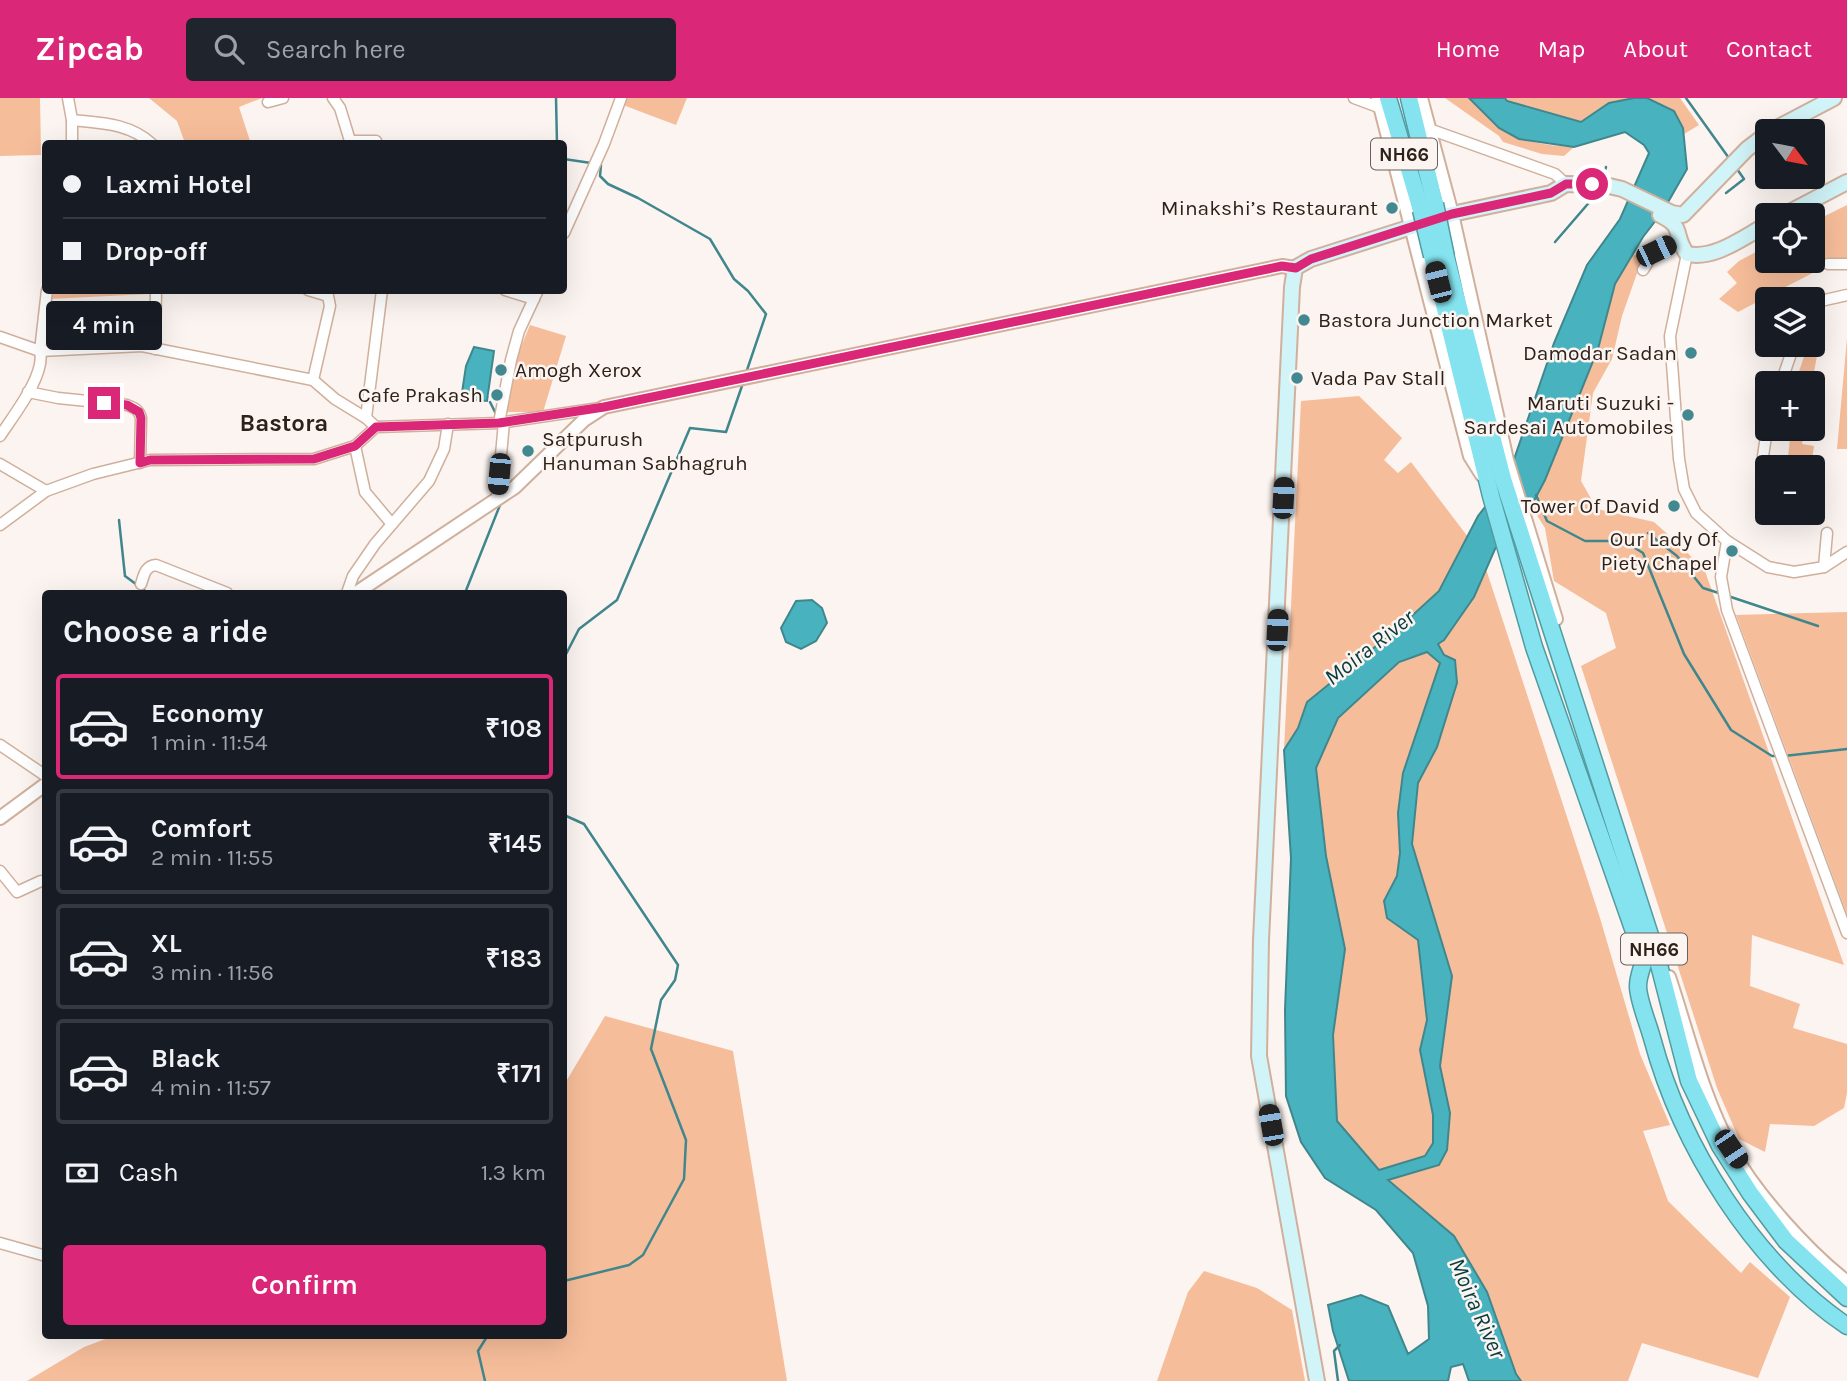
<!DOCTYPE html>
<meta charset="utf-8">
<style>
body{margin:0;font-family:Karla,sans-serif;background:#20242c;color:#f1f3f6;height:100vh;display:flex;flex-direction:column;font-size:26px;white-space:nowrap}
*{box-sizing:border-box;margin:0}
p{font-size:23px;color:#9ea1a6}
.icon{flex:none;width:38px;height:38px;fill:none;stroke:currentColor;stroke-width:2;stroke-linecap:round;stroke-linejoin:round}
.map{position:relative;flex:1;overflow:hidden}
.panel{position:absolute;left:42px;top:492px;width:525px;height:749px;display:flex;flex-direction:column;background:#171b24;border-radius:7px;box-shadow:0 7px 28px #0002}
.panel>*{flex:none}
.guide{position:absolute;left:42px;top:42px;width:525px;height:154px;border-radius:7px;box-shadow:0 7px 28px #0002;display:grid;align-content:center;height:154px;padding:0 21px;background:#171b24}
.needle{width:46px;rotate:122deg}
.buttons{position:absolute;left:1755px;top:21px;display:grid;gap:14px}
.buttons a{display:grid;place-items:center;width:70px;height:70px;border-radius:7px;background:#171b24;box-shadow:0 7px 28px #0002;font-size:35px}
.end{position:absolute;width:32px;height:32px;margin:-16px;border:9px solid #db2777;background:#fff;box-shadow:0 0 0 4px #fff}
.from{border-radius:50%}
.bubble{position:absolute;height:49px;border-radius:7px;background:#171b24;box-shadow:0 7px 28px #0002;font-size:23px;font-weight:600;line-height:49px;text-align:center}
.car{position:absolute;width:21px;height:42px;margin:-21px -10px;border-radius:9px;box-shadow:0 0 5px 2px #0007;background:linear-gradient(#222 24%,#8ab4d8 0 40%,#222 0 76%,#8ab4d8 0 86%,#222 0)}
.guide b{display:flex;align-items:center;gap:24px;height:66px;font-size:26px}
.guide b+b{border-top:2px solid #363941}
.guide i{width:18px;height:18px;background:#f1f3f6}
ul{padding:0;list-style:none}
li{display:flex;align-items:center;gap:21px;height:105px;margin:0 14px 10px;padding:0 7px;border:4px solid #363941;border-radius:7px}
li div{flex:1}
li b{display:block;font-size:26px}
li em{font-style:normal;font-weight:600}
li.current{border-color:#db2777}
li>.icon{width:63px;height:63px;stroke-width:1.5}
h2{padding:0 21px;font-size:32px;line-height:84px}
.pay{display:flex;align-items:center;gap:18px;height:77px;padding:0 21px;font-size:26px}
.pay p{margin-inline-start:auto}
.cta{display:flex;gap:14px;margin-top:auto;padding:14px 21px}
.cta a{flex:1;height:80px;border-radius:7px;background:#db2777;color:#fff;font-size:28px;font-weight:600;line-height:80px;text-align:center}
header{display:flex;align-items:center;gap:42px;box-sizing:border-box;height:98px;padding:0 35px;background:#db2777;color:#fff}
header strong{font-size:33px}
nav{display:flex;gap:38px;margin-inline-start:auto;font-size:24px}
.search{width:490px;height:63px;background:#20242c;display:flex;align-items:center;gap:18px;box-sizing:border-box;padding:0 24px;border-radius:7px;color:#9ea1a6;font-size:26px}
.map>svg:first-child{display:block}
.green{fill:#f6bd9a}
.water{fill:#48b3bf;stroke:#40878d;stroke-width:2;fill-rule:evenodd}
.lines{fill:none;stroke-linecap:round;stroke-linejoin:round}
.stream{stroke:#40878d;stroke-width:2.5}
.minor-casing{stroke:#d0b09c;stroke-width:13}
.tertiary-casing{stroke:#d0b09c;stroke-width:16}
.secondary-casing{stroke:#d0b09c;stroke-width:18}
.trunk-casing{stroke:#529ba0;stroke-width:19}
.minor{stroke:#fff;stroke-width:10}
.tertiary{stroke:#fff;stroke-width:12}
.secondary{stroke:#d1f4f8;stroke-width:14}
.trunk{stroke:#84e3ee;stroke-width:16}
.trunk-bridge-casing{stroke:#529ba0;stroke-width:19;stroke-linecap:butt}
.trunk-bridge{stroke:#84e3ee;stroke-width:16}
.route{stroke:#db2777;stroke-width:9}
.poi-dot{fill:#418891;stroke:#fbf4f0;stroke-width:2.5}
.labels{text-anchor:middle;stroke-width:5;stroke-linejoin:round;paint-order:stroke}
.shield{fill:#fbf4f0;stroke:#6b605a;stroke-width:2}
.shield-label{font-size:19px;font-weight:bold;fill:#2d2119}
.poi-label{font-size:21px;fill:#2d2119;stroke:#fbf4f0;text-anchor:end}
.water-label{font-size:23px;font-style:italic;fill:#073b40;stroke:#fbf4f0}
.quarter-label{font-size:24px;font-weight:bold;fill:#2d2119;stroke:#fbf4f0}
</style>
<header>
<strong>Zipcab</strong>
<div class="search"><svg class="icon" aria-label="search" viewBox="0 0 24 24"><circle cx="10" cy="10" r="6"/><path d="M15 15l6 6"/></svg>Search here</div>
<nav><a>Home</a><a>Map</a><a>About</a><a>Contact</a></nav>
</header>
<div class="map">
<svg width="1847" height="1283" viewBox="0 0 1847 1283">
<rect width="100%" height="100%" fill="#fbf4f0"/>
<g class="green">
<path d="M0,0H40L41,57L0,58Z"/>
<path d="M149,0H262L239,9L251,46L185,45L177,23Z"/>
<path d="M625,0H687L676,27L623,7Z"/>
<path d="M1445,0H1469C1507,38 1519,46 1574,49L1564,58L1542,56L1503,44L1499,38Z"/>
<path d="M1505,0H1634L1609,5L1581,24L1507,3Z"/>
<path d="M1647,0H1680L1699,27L1684,36C1681,14 1665,8 1647,0Z"/>
<path d="M1847,107V164L1828,167L1738,214L1719,201L1737,185L1727,174L1739,163L1767,148L1768,163H1813V124Z"/>
<path d="M1633,156L1642,161L1622,218L1612,261L1593,295L1581,383L1597,411L1654,424L1682,449L1705,473L1844,867L1752,837L1750,888L1800,906L1793,930L1847,946V995L1844,1010L1814,1028L1770,1026L1765,1054L1739,1041L1717,990L1581,568L1616,550L1606,515L1554,483L1545,430L1531,408L1545,382L1598,251L1615,186Z"/>
<path d="M49,193H149V196L49,201Z"/>
<path d="M530,227L566,238L543,314H506L516,261Z"/>
<path d="M1813,234L1821,236L1812,285H1795L1808,247H1813Z"/>
<path d="M1847,240V351H1837Z"/>
<path d="M1359,298L1402,340L1384,362L1398,375L1411,364L1468,439L1439,493L1402,527L1307,604L1298,630L1284,652L1301,303Z"/>
<path d="M1791,331H1805L1802,346L1814,348L1811,369H1787Z"/>
<path d="M1486,471L1600,820L1640,956L1670,1027L1643,1033L1668,1103L1741,1175L1750,1164L1790,1199L1758,1280L1642,1245L1628,1283H1521L1516,1276L1487,1194L1454,1138L1387,1082L1337,1023L1333,937L1345,851L1326,758L1316,670L1337,620L1399,564L1427,554L1444,542L1474,499Z"/>
<path d="M1847,514V816L1736,517Z"/>
<path d="M605,918L733,953L787,1283H27L84,1249L116,1237H564V987Z"/>
<path d="M1204,1173L1257,1190L1292,1212L1305,1283H1157L1188,1194Z"/>
</g>
<g class="water">
<path d="M1469,0H1505L1507,3L1581,24L1609,5L1634,0H1647L1674,13L1683,30L1687,71L1663,113L1643,139L1615,186L1598,251L1545,382L1527,416L1495,451L1474,499L1444,542L1438,546L1444,557L1455,562L1457,585L1437,649L1418,685L1412,746L1452,878L1440,968L1450,1015L1447,1052L1439,1067L1388,1082L1454,1138L1487,1194L1516,1276L1521,1283H1469L1463,1266L1451,1269L1448,1283H1349L1333,1233L1328,1207L1361,1197L1388,1208L1408,1256L1429,1241L1428,1208L1413,1155L1376,1112L1325,1080L1301,1044L1286,998L1285,912L1291,760L1284,652L1298,630L1307,604L1402,527L1439,493L1478,418L1496,395L1511,370L1554,245L1587,167L1620,121L1649,55L1644,47L1625,34L1574,49L1519,41L1499,30ZM1427,554L1440,565L1403,675L1398,715L1400,755L1397,778L1384,803L1387,820L1418,842L1427,922L1420,952L1433,1017V1045L1425,1058L1379,1072L1337,1023L1333,937L1345,851L1326,758L1316,670L1338,620L1399,564Z"/>
<path d="M474,249L494,253L487,303L461,301L466,268Z"/>
<path d="M812,502L822,510L827,525L816,543L801,551L786,544L781,530L796,503Z"/>
</g>
<g class="lines">
<g class="stream">
<path d="M556,0L557,46"/>
<path d="M1686,0L1731,63"/>
<path d="M564,61L591,65"/>
<path d="M598,66L601,67L600,78L608,86L638,100L710,141L734,181L748,193L766,216L746,275"/>
<path d="M1602,83L1606,69"/>
<path d="M1726,95L1744,81L1737,71"/>
<path d="M1555,144L1599,93"/>
<path d="M490,304L498,320"/>
<path d="M503,392L507,330"/>
<path d="M1536,397L1547,423L1585,443H1624L1643,455L1684,556L1731,632L1772,658H1778"/>
<path d="M119,422L125,478L148,495"/>
<path d="M1648,435L1677,458L1703,490L1722,496"/>
<path d="M465,495L502,402"/>
<path d="M1728,498L1818,528"/>
<path d="M564,560L579,531L617,502L690,330L726,334L743,285"/>
<path d="M1784,658L1847,651"/>
<path d="M564,717L584,726L678,867L675,882L661,902L651,951L686,1042L684,1081L643,1157L629,1167L564,1183"/>
<path d="M485,1283L478,1253L488,1237"/>
<path d="M1338,1283L1334,1253L1340,1247"/>
</g>
<g class="minor-casing">
<g id="minor">
<path d="M68,0L72,22V46"/>
<path d="M333,0L340,10L351,46"/>
<path d="M1354,0L1381,10"/>
<path d="M268,4L283,0"/>
<path d="M72,22C101,25 129,25 152,46"/>
<path d="M1429,31L1555,76L1566,86"/>
<path d="M351,43H376"/>
<path d="M564,135L604,46L621,0"/>
<path d="M1687,156L1670,238L1679,361L1684,391L1696,415L1727,443L1768,469L1794,474L1824,469L1847,454"/>
<path d="M1828,166H1847"/>
<path d="M1643,172L1655,153L1677,143"/>
<path d="M308,192L328,198L330,208L313,282"/>
<path d="M505,192L534,201"/>
<path d="M1813,209L1816,204L1847,197"/>
<path d="M1766,224L1768,226"/>
<path d="M0,239L40,253L142,248L313,282L335,301L366,320L376,329"/>
<path d="M155,251L156,192"/>
<path d="M1781,285L1794,247"/>
<path d="M28,294L58,300L127,307C135,310 139,312 141,320L140,365"/>
<path d="M366,320L382,192"/>
<path d="M499,325L511,262L519,233L538,192"/>
<path d="M0,338C13,318 46,277 40,253L47,192"/>
<path d="M355,348L365,394L391,425"/>
<path d="M1763,358L1768,325"/>
<path d="M0,366L46,393"/>
<path d="M497,401L504,324"/>
<path d="M0,427L46,393L93,376L150,362L314,361L355,348L376,329L499,325L600,310"/>
<path d="M1727,443L1721,479L1727,512L1847,835"/>
<path d="M1824,469L1827,435"/>
<path d="M141,486C144,477 145,468 156,467L227,495"/>
<path d="M347,495L353,478L375,446L429,383L444,351L448,326"/>
<path d="M0,647L46,678"/>
<path d="M0,773L17,794L41,783"/>
<path d="M0,1145L46,1158"/>
</g>
</g>
<g class="tertiary-casing">
<g id="tertiary">
<path d="M1378,0L1470,358L1482,377"/>
<path d="M1421,0L1452,116L1507,362L1556,521"/>
<path d="M356,495L515,389L584,322L604,309L1282,168L1295,170"/>
<path d="M0,720L46,686"/>
<path d="M1669,879C1688,936 1702,997 1731,1051C1755,1095 1807,1153 1847,1184"/>
</g>
</g>
<g class="secondary-casing">
<g id="secondary">
<path d="M1771,33L1834,0"/>
<path d="M1660,117C1686,130 1672,135 1687,156C1715,162 1743,139 1768,126"/>
<path d="M1784,117L1847,84"/>
<path d="M1317,1283L1259,958L1261,842L1292,189L1295,170L1311,161L1452,116L1551,95L1566,86L1605,87L1622,91L1672,115L1683,117L1747,51L1768,35"/>
</g>
</g>
<g class="trunk-casing">
<g id="trunk">
<path d="M1388,0L1421,112"/>
<path d="M1409,0L1435,106"/>
<path d="M1432,158L1491,398L1534,549L1644,862C1642,870 1638,879 1638,888C1638,902 1648,925 1652,940C1681,1048 1753,1164 1847,1228"/>
<path d="M1446,159L1503,381L1657,859L1689,983L1720,1048L1750,1095L1786,1143L1847,1200"/>
</g>
</g>
<use href="#minor" class="minor"/>
<use href="#tertiary" class="tertiary"/>
<use href="#secondary" class="secondary"/>
<use href="#trunk" class="trunk"/>
<g class="trunk-bridge-casing">
<g id="trunk-bridge">
<path d="M1435,106L1446,159"/>
<path d="M1421,112L1432,158"/>
</g>
</g>
<use href="#trunk-bridge" class="trunk-bridge"/>
</g>
<g class="lines">
<path class="route" d="M104,305L127,307L139,314L141,320L140,365L150,362L314,361L355,348L376,329L499,325L604,309L1282,168L1296,170L1311,161L1452,116L1551,95L1566,86H1592"/>
</g>
<g class="poi-dot">
<circle cx="1392" cy="110" r="7"/>
<circle cx="1304" cy="222" r="7"/>
<circle cx="1691" cy="255" r="7"/>
<circle cx="501" cy="272" r="7"/>
<circle cx="1297" cy="280" r="7"/>
<circle cx="497" cy="297" r="7"/>
<circle cx="1688" cy="317" r="7"/>
<circle cx="528" cy="353" r="7"/>
<circle cx="1674" cy="408" r="7"/>
<circle cx="1732" cy="453" r="7"/>
</g>
<g class="labels">
<g class="shield">
<rect x="1371" y="40.5" width="66" height="31" rx="5"/>
<rect x="1621" y="835.5" width="66" height="31" rx="5"/>
</g>
<g class="shield-label">
<text x="1404" y="63">NH66</text>
<text x="1654" y="858">NH66</text>
</g>
<g class="poi-label">
<text x="1378" y="117">Minakshi’s Restaurant</text>
<text x="1318" y="229" text-anchor="start">Bastora Junction Market</text>
<text x="1677" y="262">Damodar Sadan</text>
<text x="515" y="279" text-anchor="start">Amogh Xerox</text>
<text x="1311" y="287" text-anchor="start">Vada Pav Stall</text>
<text x="483" y="304">Cafe Prakash</text>
<text x="1674" y="312">Maruti Suzuki -<tspan x="1674" dy="24">Sardesai Automobiles</tspan></text>
<text x="542" y="348" text-anchor="start">Satpurush<tspan x="542" dy="24">Hanuman Sabhagruh</tspan></text>
<text x="1660" y="415">Tower Of David</text>
<text x="1718" y="448">Our Lady Of<tspan x="1718" dy="24">Piety Chapel</tspan></text>
</g>
<g class="water-label">
<text transform="translate(1369 549) rotate(-38)" y="8">Moira River</text>
<text transform="translate(1478 1210) rotate(66)" y="8">Moira River</text>
</g>
<g class="quarter-label">
<text x="284" y="333">Bastora</text>
</g>
</g>
</svg>
<div class="buttons">
<a><svg class="needle" viewBox="-14 -14 28 28"><path d="M0-13l5 13h-10z" fill="#e53935"/><path d="M0 13l5-13h-10z" fill="#9ea1a6"/></svg></a>
<a><svg class="icon" aria-label="locate" viewBox="0 0 24 24"><circle cx="12" cy="12" r="6"/><path d="M12 2v4M12 18v4M2 12h4M18 12h4"/></svg></a>
<a><svg class="icon" aria-label="layers" viewBox="0 0 24 24"><path d="M12 4l9 5-9 5-9-5zM3 14l9 5 9-5"/></svg></a>
<a>+</a>
<a>−</a>
</div>
<i class="end from" style="left:1592px;top:86px"></i>
<i class="end" style="left:104px;top:305px"></i>
<div class="bubble" style="left:46px;top:203px;width:116px">4 min</div>
<i class="car" style="left:1656px;top:153px;rotate:64deg"></i>
<i class="car" style="left:1438px;top:184px;rotate:346deg"></i>
<i class="car" style="left:499px;top:376px;rotate:185deg"></i>
<i class="car" style="left:1283px;top:400px;rotate:3deg"></i>
<i class="car" style="left:1277px;top:532px;rotate:3deg"></i>
<i class="car" style="left:1271px;top:1027px;rotate:350deg"></i>
<i class="car" style="left:1731px;top:1051px;rotate:146deg"></i>
<div class="guide">
<b><i class="from"></i>Laxmi Hotel</b>
<b><i></i>Drop-off</b>
</div>
<section class="panel">
<h2>Choose a ride</h2>
<ul>
<li class="current"><svg class="icon" aria-label="car" viewBox="0 0 24 24"><path d="M5 17H2v-5l4-1 3-4h7l3 4 3 1v5h-3M9 17h6M6 11h13"/><circle cx="7" cy="17" r="2"/><circle cx="17" cy="17" r="2"/></svg><div><b>Economy</b><p>1 min · 11:54</p></div><em>₹108</em></li>
<li><svg class="icon" aria-label="car" viewBox="0 0 24 24"><path d="M5 17H2v-5l4-1 3-4h7l3 4 3 1v5h-3M9 17h6M6 11h13"/><circle cx="7" cy="17" r="2"/><circle cx="17" cy="17" r="2"/></svg><div><b>Comfort</b><p>2 min · 11:55</p></div><em>₹145</em></li>
<li><svg class="icon" aria-label="car" viewBox="0 0 24 24"><path d="M5 17H2v-5l4-1 3-4h7l3 4 3 1v5h-3M9 17h6M6 11h13"/><circle cx="7" cy="17" r="2"/><circle cx="17" cy="17" r="2"/></svg><div><b>XL</b><p>3 min · 11:56</p></div><em>₹183</em></li>
<li><svg class="icon" aria-label="car" viewBox="0 0 24 24"><path d="M5 17H2v-5l4-1 3-4h7l3 4 3 1v5h-3M9 17h6M6 11h13"/><circle cx="7" cy="17" r="2"/><circle cx="17" cy="17" r="2"/></svg><div><b>Black</b><p>4 min · 11:57</p></div><em>₹171</em></li>
</ul>
<div class="pay"><svg class="icon" aria-label="cash" viewBox="0 0 24 24"><path d="M3 7h18v10H3z"/><circle cx="12" cy="12" r="2"/></svg>Cash<p>1.3 km</p></div>
<div class="cta"><a>Confirm</a></div>
</section>
</div>
